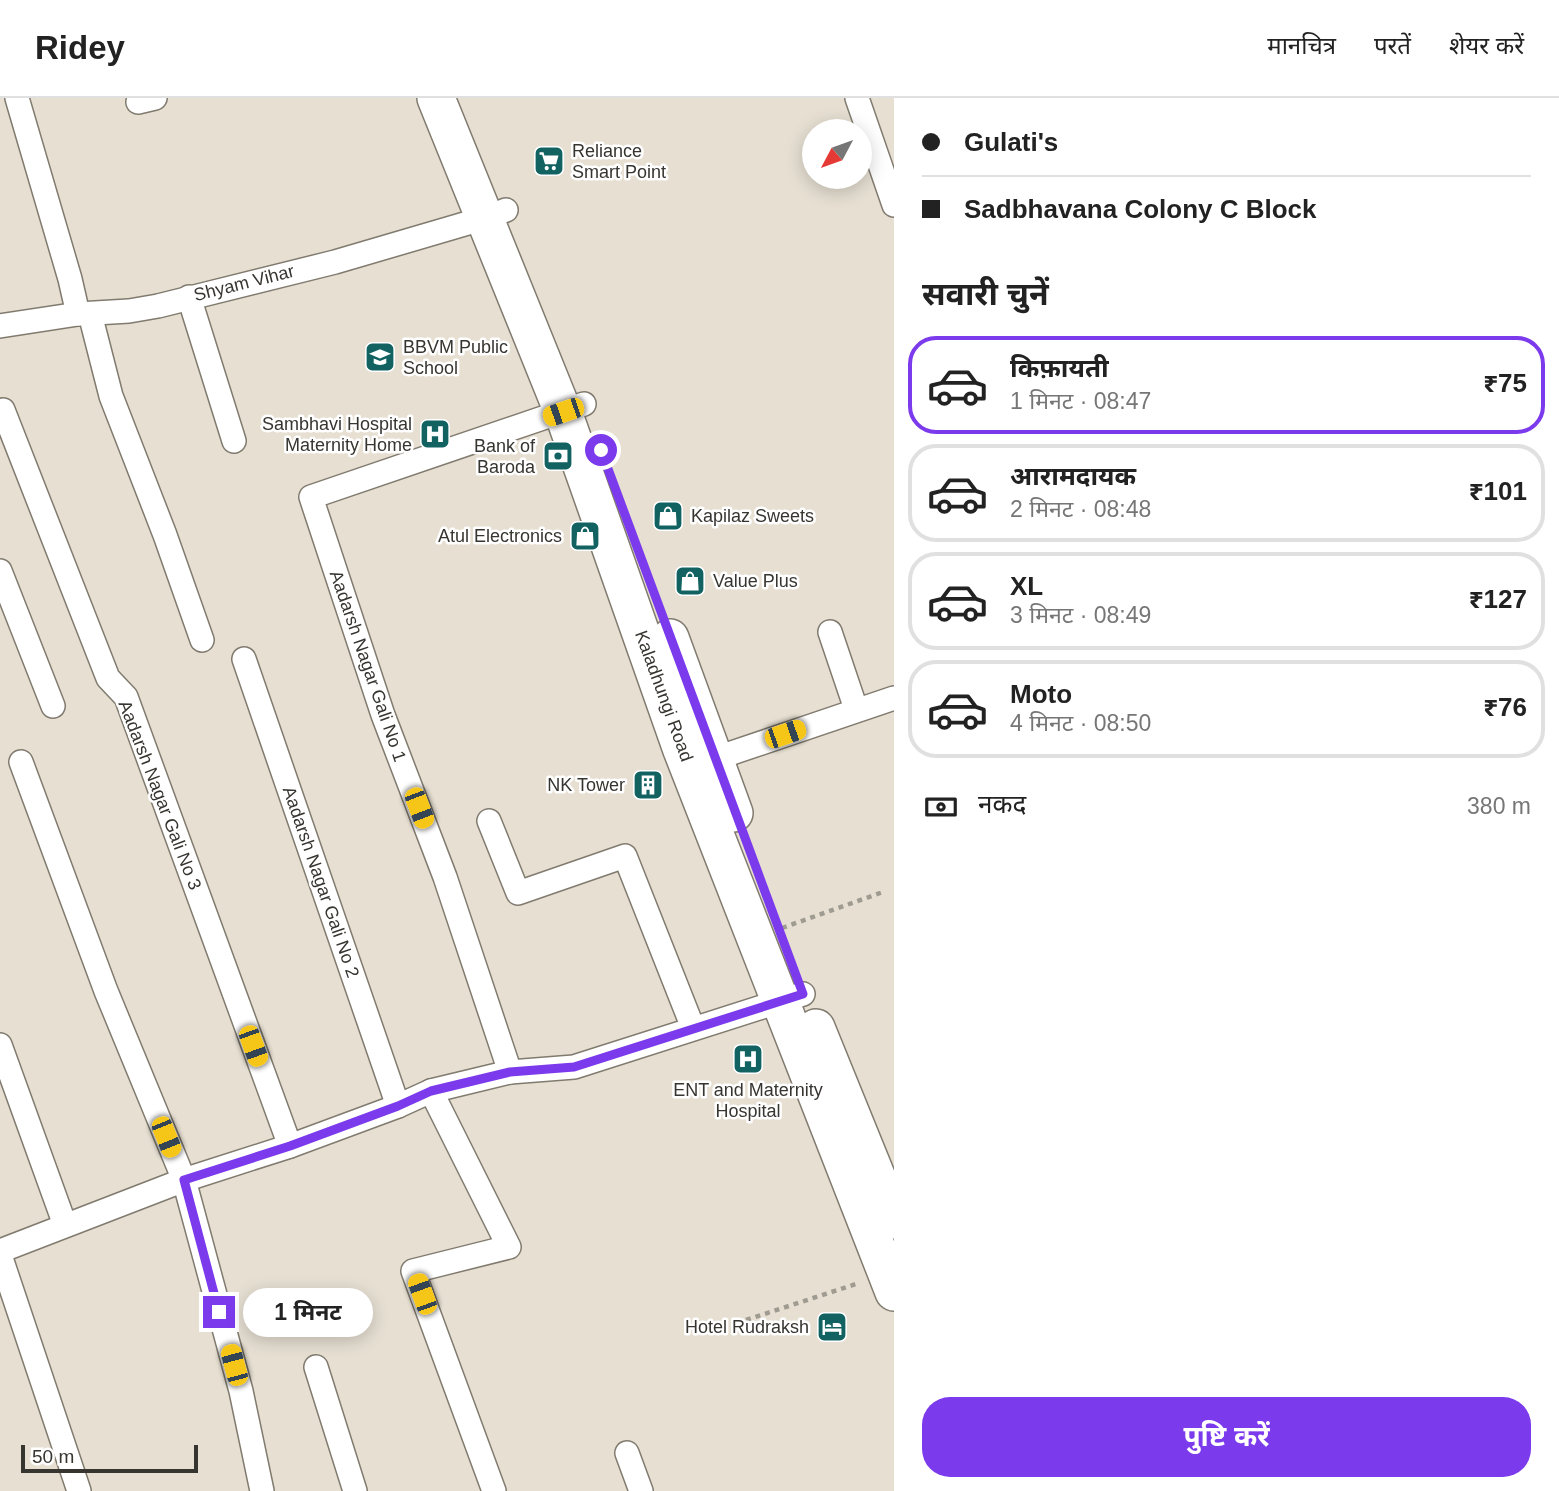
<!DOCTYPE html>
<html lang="hi">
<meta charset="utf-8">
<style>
body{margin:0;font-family:Arial,"Noto Sans Devanagari",sans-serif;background:#f6f6f6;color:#222;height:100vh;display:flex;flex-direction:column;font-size:26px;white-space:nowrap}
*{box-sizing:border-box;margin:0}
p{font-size:23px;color:#767676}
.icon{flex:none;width:38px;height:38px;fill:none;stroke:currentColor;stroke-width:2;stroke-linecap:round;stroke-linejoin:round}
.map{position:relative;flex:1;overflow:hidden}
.panel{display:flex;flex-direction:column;background:#fff;width:665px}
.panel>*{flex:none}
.guide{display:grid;align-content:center;height:154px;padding:0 28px;background:#fff}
.needle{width:46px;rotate:229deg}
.fabs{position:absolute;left:802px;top:21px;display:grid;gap:14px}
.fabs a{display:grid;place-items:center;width:70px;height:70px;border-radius:50%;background:#fff;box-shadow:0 4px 18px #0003;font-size:35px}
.scale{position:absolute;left:21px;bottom:18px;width:177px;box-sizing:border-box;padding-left:7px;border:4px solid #373530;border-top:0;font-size:19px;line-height:24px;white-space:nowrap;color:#373530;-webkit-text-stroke:5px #fff;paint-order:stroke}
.end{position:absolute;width:32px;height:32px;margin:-16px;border:9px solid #7c3aed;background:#fff;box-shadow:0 0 0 4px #fff}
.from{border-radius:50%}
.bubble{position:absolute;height:49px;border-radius:24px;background:#fff;box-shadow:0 4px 18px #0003;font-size:23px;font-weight:700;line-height:49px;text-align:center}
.car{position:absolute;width:21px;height:42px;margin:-21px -10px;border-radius:9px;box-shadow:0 0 5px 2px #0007;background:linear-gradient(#f5c518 24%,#345 0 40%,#f5c518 0 76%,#345 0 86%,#f5c518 0)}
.guide b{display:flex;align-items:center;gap:24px;height:66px;font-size:26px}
.guide b+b{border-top:2px solid #e0e0e0}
.guide i{width:18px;height:18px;background:#222}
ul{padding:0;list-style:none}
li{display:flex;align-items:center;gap:21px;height:98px;margin:0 14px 10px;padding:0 14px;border:4px solid #e0e0e0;border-radius:28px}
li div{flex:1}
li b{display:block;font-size:26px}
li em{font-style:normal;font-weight:700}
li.active{border-color:#7c3aed}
li>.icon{width:63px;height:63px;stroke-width:1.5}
h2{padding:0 28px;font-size:32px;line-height:84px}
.pay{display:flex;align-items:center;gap:18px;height:77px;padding:0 28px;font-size:26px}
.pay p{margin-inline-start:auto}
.cta{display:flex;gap:14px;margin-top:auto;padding:14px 28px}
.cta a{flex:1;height:80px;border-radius:28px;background:#7c3aed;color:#fff;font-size:28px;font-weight:700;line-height:80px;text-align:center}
header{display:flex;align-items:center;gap:42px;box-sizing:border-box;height:98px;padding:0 35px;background:#fff;border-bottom:2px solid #e0e0e0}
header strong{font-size:33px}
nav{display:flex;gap:38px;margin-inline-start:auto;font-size:24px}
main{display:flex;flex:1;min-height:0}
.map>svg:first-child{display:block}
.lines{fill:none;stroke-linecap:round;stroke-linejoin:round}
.street-casing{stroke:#817b6f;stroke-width:26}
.primary-casing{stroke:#817b6f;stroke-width:40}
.path{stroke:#a09b91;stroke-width:4.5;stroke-dasharray:5 5;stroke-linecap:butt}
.street{stroke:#fff;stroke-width:23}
.primary{stroke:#fff;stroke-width:37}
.route{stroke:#7c3aed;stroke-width:9}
.labels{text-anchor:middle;stroke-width:5;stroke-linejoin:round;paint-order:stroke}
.poi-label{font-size:18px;fill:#373530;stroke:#fff;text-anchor:end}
.street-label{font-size:18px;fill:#373530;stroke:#fff}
</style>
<header>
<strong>Ridey</strong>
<nav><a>मानचित्र</a><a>परतें</a><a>शेयर करें</a></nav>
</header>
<main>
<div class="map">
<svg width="894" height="1393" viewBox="0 0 894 1393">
<rect width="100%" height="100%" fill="#e6dfd2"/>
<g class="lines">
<g class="street-casing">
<g id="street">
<path d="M17,0L70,181L78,216"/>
<path d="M857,0L894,107"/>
<path d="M138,4L155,0"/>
<path d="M189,199L234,343"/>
<path d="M90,216L111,298L165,437L202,542"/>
<path d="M0,228L78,216L129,213L158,208L335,164L485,120L506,112"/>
<path d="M3,312L108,580L126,599L290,1048"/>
<path d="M0,473L53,608"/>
<path d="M830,534L856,611"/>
<path d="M244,561L398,1008"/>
<path d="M714,661L894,600"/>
<path d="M21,664L106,893L184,1082L241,1293L262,1393"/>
<path d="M489,723L518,795L625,758L693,930"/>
<path d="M0,947L65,1127"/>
<path d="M510,974L445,779L383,617L311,399L584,306"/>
<path d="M431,993L509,1149L413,1173L494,1393"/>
<path d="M0,1153L184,1082L290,1048L398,1008L431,993L510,974L574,969L803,896"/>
<path d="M0,1157L79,1393"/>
<path d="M316,1269L355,1393"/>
<path d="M627,1355L641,1393"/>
</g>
</g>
<g class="primary-casing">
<g id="primary">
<path d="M436,0L563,314L682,652L894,1194"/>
<path d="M670,540L734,715"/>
<path d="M816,930L894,1122"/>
</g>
</g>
<g class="path">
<path d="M782,830L883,794"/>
<path d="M746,1222L859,1185"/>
</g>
<use href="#street" class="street"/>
<use href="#primary" class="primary"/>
</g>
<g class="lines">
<path class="route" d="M219,1214L184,1082L290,1048L398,1008L431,993L510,974L574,969L803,896L601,352"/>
</g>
<defs>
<g id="supermarket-square" transform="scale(1.575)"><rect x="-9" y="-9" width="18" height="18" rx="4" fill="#126262" stroke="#fff"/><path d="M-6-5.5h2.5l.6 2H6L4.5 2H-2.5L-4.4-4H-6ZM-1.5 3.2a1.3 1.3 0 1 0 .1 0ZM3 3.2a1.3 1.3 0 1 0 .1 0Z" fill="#fff"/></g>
<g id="school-square" transform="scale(1.575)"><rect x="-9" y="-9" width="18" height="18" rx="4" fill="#126262" stroke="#fff"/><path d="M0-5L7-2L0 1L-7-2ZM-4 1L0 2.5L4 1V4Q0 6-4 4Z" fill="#fff"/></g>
<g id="hospital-square" transform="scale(1.575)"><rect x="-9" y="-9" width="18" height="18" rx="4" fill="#126262" stroke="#fff"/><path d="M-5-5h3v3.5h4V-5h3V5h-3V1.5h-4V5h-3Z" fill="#fff"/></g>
<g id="bank-square" transform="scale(1.575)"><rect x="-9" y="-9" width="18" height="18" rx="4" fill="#126262" stroke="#fff"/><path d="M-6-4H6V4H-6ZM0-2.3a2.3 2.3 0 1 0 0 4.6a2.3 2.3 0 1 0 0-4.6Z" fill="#fff"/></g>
<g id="shop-square" transform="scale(1.575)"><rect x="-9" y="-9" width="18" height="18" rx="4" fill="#126262" stroke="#fff"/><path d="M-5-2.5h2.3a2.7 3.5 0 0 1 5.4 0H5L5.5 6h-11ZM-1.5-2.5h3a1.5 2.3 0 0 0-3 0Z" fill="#fff"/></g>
<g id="building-square" transform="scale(1.575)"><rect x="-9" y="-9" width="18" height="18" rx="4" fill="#126262" stroke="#fff"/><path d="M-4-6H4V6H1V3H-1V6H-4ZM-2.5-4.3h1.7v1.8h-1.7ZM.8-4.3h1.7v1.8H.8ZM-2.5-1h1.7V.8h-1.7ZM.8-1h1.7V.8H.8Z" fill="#fff"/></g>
<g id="hotel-square" transform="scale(1.575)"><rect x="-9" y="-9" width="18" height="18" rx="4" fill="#126262" stroke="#fff"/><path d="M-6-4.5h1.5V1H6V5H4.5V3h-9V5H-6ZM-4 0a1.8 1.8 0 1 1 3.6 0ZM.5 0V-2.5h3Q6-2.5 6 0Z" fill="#fff"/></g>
</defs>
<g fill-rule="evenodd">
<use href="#supermarket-square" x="549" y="63"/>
<use href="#school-square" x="380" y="259"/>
<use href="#hospital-square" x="435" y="336"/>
<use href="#bank-square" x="558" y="358"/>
<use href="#shop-square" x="668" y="418"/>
<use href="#shop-square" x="585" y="438"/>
<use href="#shop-square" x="690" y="483"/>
<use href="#building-square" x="648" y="687"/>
<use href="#hospital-square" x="748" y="961"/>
<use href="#hotel-square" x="832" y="1229"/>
</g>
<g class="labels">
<g class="poi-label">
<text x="572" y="59" text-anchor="start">Reliance<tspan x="572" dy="21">Smart Point</tspan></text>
<text x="403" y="255" text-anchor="start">BBVM Public<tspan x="403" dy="21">School</tspan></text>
<text x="412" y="332">Sambhavi Hospital<tspan x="412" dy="21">Maternity Home</tspan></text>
<text x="535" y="354">Bank of<tspan x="535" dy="21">Baroda</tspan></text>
<text x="691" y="424" text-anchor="start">Kapilaz Sweets</text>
<text x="562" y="444">Atul Electronics</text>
<text x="713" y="489" text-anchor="start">Value Plus</text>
<text x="625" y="693">NK Tower</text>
<text x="748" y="998" text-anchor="middle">ENT and Maternity<tspan x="748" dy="21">Hospital</tspan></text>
<text x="809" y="1235">Hotel Rudraksh</text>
</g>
<g class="street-label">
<text transform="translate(244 185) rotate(-14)" y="6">Shyam Vihar</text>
<text transform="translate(368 568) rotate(71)" y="6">Aadarsh Nagar Gali No 1</text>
<text transform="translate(664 598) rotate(70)" y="6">Kaladhungi Road</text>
<text transform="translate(160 697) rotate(69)" y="6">Aadarsh Nagar Gali No 3</text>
<text transform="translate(321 784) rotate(71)" y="6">Aadarsh Nagar Gali No 2</text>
</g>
</g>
</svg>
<div class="fabs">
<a><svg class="needle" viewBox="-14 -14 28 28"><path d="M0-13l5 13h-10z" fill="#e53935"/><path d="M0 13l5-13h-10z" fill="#767676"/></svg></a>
</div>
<div class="scale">50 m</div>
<i class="end from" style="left:601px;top:352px"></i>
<i class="end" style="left:219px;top:1214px"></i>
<div class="bubble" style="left:243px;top:1190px;width:130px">1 मिनट</div>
<i class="car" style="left:563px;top:314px;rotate:251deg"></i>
<i class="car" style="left:785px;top:636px;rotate:71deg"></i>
<i class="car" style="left:419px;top:710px;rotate:159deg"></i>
<i class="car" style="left:253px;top:948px;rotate:160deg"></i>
<i class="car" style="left:166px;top:1039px;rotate:158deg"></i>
<i class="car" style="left:422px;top:1196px;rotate:340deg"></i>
<i class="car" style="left:234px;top:1267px;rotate:345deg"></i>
</div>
<section class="panel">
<div class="guide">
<b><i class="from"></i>Gulati's</b>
<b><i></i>Sadbhavana Colony C Block</b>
</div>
<h2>सवारी चुनें</h2>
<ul>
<li class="active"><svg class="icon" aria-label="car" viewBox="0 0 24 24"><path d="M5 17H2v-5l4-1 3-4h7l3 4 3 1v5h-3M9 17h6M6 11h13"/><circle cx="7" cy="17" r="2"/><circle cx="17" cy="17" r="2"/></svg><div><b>किफ़ायती</b><p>1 मिनट · 08:47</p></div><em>₹75</em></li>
<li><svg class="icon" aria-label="car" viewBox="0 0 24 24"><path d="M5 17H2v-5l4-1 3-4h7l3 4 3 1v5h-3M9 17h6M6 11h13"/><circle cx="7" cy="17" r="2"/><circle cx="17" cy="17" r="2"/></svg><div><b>आरामदायक</b><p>2 मिनट · 08:48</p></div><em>₹101</em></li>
<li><svg class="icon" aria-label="car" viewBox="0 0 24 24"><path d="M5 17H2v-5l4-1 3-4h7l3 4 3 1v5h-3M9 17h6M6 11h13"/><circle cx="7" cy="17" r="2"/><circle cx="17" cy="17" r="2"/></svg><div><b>XL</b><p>3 मिनट · 08:49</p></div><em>₹127</em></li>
<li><svg class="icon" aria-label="car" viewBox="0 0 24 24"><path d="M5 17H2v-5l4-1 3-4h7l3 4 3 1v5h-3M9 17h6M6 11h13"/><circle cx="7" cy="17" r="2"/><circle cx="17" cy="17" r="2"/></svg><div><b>Moto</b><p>4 मिनट · 08:50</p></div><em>₹76</em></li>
</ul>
<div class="pay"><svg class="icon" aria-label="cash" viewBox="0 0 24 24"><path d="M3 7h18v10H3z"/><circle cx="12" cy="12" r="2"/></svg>नकद<p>380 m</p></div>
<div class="cta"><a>पुष्टि करें</a></div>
</section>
</main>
